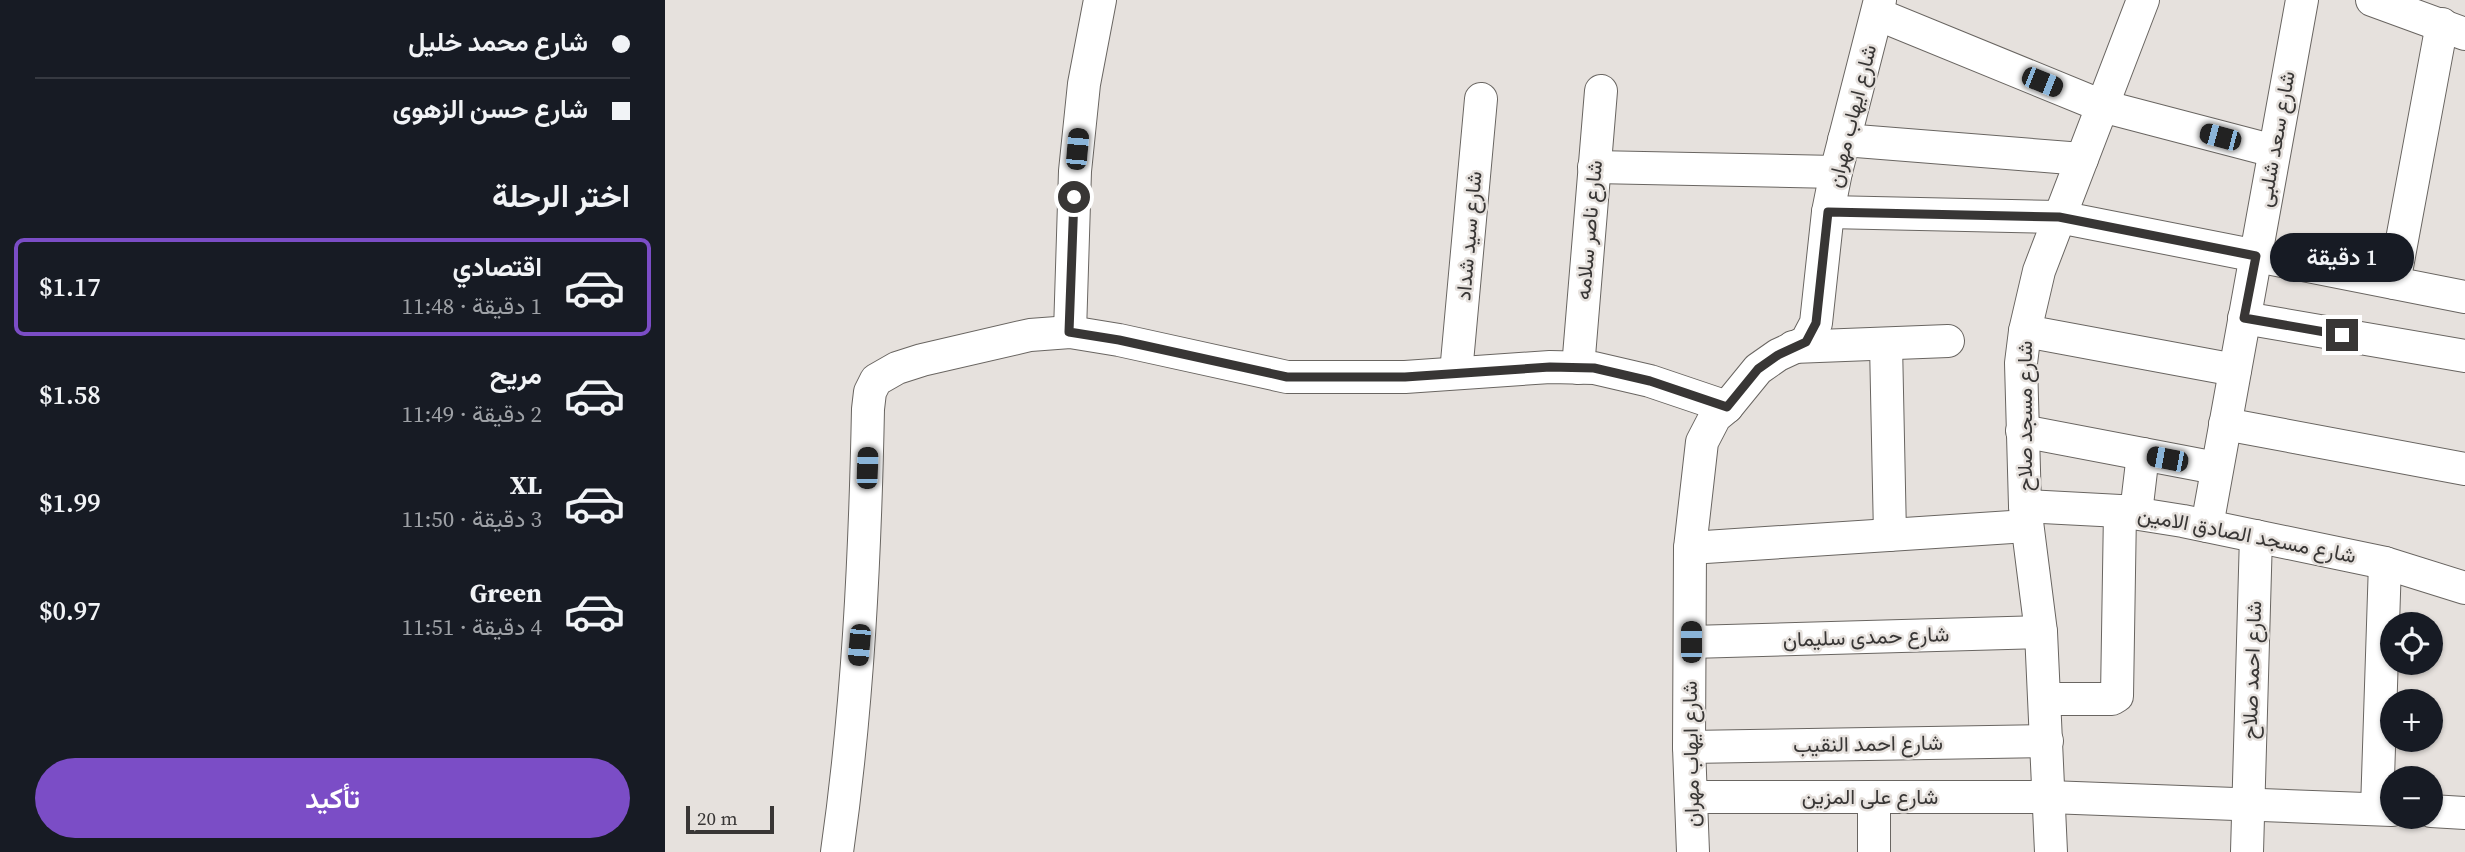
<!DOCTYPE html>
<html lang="ar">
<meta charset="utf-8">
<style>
body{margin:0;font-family:"Source Serif 4",Vazirmatn,serif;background:#242831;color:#f1f3f6;direction:rtl;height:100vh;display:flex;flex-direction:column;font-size:26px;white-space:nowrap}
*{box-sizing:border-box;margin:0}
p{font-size:23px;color:#9ea1a6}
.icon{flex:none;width:38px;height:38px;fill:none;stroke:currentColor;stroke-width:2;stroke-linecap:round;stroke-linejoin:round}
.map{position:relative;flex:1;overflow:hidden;direction:ltr}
.sheet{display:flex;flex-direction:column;background:#171b24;width:665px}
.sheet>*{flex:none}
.hud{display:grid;align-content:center;height:154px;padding:0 35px;background:#171b24}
.buttons{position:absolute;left:1715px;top:612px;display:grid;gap:14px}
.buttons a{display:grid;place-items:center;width:63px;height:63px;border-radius:50%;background:#171b24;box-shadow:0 2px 5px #0004;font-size:35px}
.scale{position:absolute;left:21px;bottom:18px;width:88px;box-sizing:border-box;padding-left:7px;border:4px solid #383635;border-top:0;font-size:19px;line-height:24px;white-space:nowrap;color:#383635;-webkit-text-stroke:5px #e6e1dd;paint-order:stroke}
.end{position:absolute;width:32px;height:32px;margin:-16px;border:9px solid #383635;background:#fff;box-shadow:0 0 0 4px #fff}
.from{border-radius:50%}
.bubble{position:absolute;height:49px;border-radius:24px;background:#171b24;box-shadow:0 2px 5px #0004;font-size:23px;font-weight:600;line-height:49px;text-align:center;direction:rtl}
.car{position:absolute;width:21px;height:42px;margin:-21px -10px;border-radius:9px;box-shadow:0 0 5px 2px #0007;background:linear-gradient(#222 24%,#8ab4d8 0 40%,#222 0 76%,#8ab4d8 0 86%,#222 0)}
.hud b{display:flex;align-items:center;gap:24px;height:66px;font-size:26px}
.hud b+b{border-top:2px solid #363941}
.hud i{width:18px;height:18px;background:#f1f3f6}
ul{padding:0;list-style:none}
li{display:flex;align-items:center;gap:21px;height:98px;margin:0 14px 10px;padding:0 21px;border:4px solid transparent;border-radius:10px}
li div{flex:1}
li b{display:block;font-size:26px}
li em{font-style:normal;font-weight:600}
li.active{border-color:#7b4dc6}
li>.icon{width:63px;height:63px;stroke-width:1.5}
h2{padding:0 35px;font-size:32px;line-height:84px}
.primary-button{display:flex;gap:14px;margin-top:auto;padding:14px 35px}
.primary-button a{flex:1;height:80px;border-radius:42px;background:#7b4dc6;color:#fff;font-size:28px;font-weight:600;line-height:80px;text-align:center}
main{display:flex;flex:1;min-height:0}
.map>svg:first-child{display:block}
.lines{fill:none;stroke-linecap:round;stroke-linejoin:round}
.street-casing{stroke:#696561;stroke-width:34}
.street{stroke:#fff;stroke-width:32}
.route{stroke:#383635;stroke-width:9}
.labels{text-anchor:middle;stroke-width:5;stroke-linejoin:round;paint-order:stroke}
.street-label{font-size:21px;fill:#383635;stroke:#e6e1dd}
</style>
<main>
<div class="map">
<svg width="1800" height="852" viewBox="0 0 1800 852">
<rect width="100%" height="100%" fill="#e6e1dd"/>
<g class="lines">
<g class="street-casing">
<g id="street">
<path d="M1707,0L1800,34"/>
<path d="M1212,14L1437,106L1609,151"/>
<path d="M1179,140L1417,159"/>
<path d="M929,167L1171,172"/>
<path d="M1163,212L1394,217L1800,297"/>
<path d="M1729,283L1777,24"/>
<path d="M1579,318L1800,356"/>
<path d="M1360,331L1570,370"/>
<path d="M405,332L410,171L419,84L435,0"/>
<path d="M1221,344L1225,535"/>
<path d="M1128,347L1283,341"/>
<path d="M913,368L936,91"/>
<path d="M791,373L816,99"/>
<path d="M1560,424L1800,469"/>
<path d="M1357,431L1551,468"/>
<path d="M1360,506L1455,511L1518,521L1720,563L1800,588"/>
<path d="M1471,513L1478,454"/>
<path d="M1542,526L1637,0"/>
<path d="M1025,548L1362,526"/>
<path d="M1026,642L1376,632"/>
<path d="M1380,699H1447L1452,696L1455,511"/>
<path d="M1024,747L1382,741"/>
<path d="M1026,797H1384L1727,810"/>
<path d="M1712,809L1720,563"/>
<path d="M1766,811L1800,813"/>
<path d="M172,852C193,705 200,557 203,409L205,392L211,380L232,368L257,360L365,335L405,332L454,340L622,377H740L885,367L929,368L985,381L1062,407"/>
<path d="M1028,852L1024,747L1025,548L1037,442L1050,417L1062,407L1093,369L1113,355L1141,342L1151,323L1163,212L1171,172L1215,0"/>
<path d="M1209,852V797"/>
<path d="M1386,852L1376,632L1360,506L1356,363L1360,331L1374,271L1478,0"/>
<path d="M1582,852L1591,536"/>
</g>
</g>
<use href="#street" class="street"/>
</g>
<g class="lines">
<path class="route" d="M409,197L404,332L454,340L622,377H740L885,367L929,368L985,381L1062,407L1093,369L1113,355L1141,342L1151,323L1163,212L1394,217L1591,256L1579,318L1677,335"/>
</g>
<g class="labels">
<g class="street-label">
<text transform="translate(1187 116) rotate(-76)" y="7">شارع ايهاب مهران</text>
<text transform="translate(1611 139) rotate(-80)" y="7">شارع سعد شلبى</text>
<text transform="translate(924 230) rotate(-85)" y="7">شارع ناصر سلامه</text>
<text transform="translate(804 236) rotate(-85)" y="7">شارع سيد شداد</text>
<text transform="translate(1360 416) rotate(-90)" y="7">شارع مسجد صلاح</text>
<text transform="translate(1582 535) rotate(11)" y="7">شارع مسجد الصادق الامين</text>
<text transform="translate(1201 637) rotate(-2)" y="7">شارع حمدى سليمان</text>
<text transform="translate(1587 670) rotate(-88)" y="7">شارع احمد صلاح</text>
<text transform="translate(1203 744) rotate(-1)" y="7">شارع احمد النقيب</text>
<text transform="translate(1026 754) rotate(-91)" y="7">شارع ايهاب مهران</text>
<text x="1205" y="804">شارع على المزين</text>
</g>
</g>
</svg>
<div class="buttons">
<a><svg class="icon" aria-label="locate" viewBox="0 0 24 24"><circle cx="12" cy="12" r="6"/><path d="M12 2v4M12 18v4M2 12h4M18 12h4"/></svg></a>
<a>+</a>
<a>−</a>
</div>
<div class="scale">20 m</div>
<i class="end from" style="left:409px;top:197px"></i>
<i class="end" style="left:1677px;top:335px"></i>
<div class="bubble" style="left:1605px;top:233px;width:144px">1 دقيقة</div>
<i class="car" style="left:1377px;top:82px;rotate:112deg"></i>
<i class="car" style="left:1555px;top:137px;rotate:285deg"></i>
<i class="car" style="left:412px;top:149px;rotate:5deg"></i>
<i class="car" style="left:1502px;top:459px;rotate:281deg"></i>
<i class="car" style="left:202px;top:468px;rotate:2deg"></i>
<i class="car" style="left:1026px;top:642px;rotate:0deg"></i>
<i class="car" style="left:194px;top:645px;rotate:185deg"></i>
</div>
<section class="sheet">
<div class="hud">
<b><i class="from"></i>شارع محمد خليل</b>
<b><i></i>شارع حسن الزهوى</b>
</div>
<h2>اختر الرحلة</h2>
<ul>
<li class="active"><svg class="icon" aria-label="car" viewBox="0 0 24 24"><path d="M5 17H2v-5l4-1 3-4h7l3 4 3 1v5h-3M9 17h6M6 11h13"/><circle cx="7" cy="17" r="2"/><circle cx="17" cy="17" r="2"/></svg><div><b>اقتصادي</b><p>1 دقيقة · 11:48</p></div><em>$1.17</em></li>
<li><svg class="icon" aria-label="car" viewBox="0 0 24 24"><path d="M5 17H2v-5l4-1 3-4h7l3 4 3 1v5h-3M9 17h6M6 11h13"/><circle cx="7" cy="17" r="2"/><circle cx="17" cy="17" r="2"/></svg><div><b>مريح</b><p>2 دقيقة · 11:49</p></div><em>$1.58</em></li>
<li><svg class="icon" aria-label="car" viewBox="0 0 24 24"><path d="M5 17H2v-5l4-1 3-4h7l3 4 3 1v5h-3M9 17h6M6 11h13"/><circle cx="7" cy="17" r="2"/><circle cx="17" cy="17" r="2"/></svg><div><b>XL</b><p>3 دقيقة · 11:50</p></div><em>$1.99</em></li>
<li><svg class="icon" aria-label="car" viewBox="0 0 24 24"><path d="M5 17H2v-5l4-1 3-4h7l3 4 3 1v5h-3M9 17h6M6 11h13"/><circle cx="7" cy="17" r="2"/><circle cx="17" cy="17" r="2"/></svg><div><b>Green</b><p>4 دقيقة · 11:51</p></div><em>$0.97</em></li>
</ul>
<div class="primary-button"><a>تأكيد</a></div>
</section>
</main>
